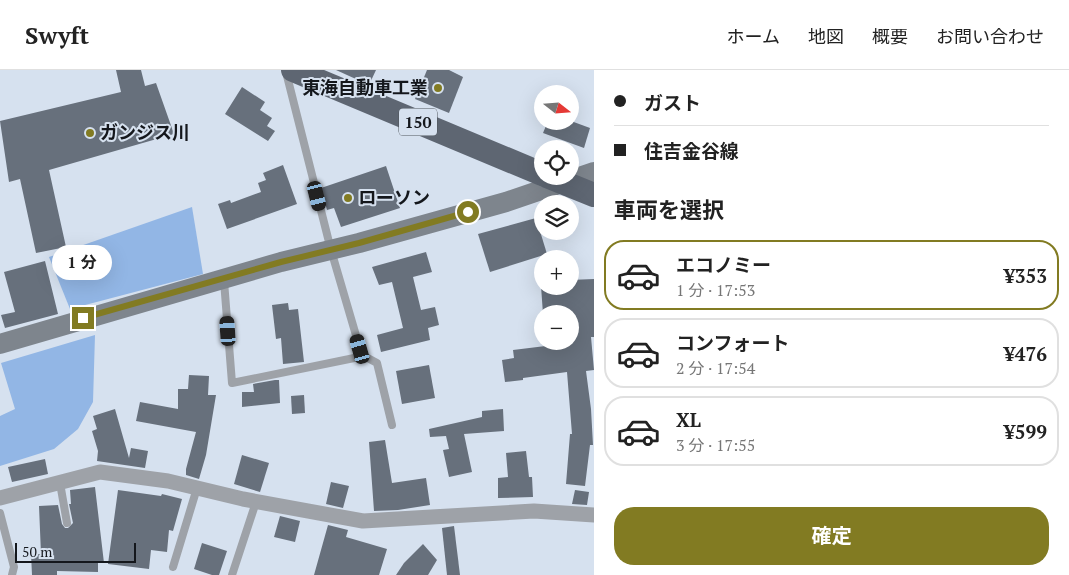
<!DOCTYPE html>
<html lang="ja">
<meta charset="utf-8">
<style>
body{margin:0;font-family:"PT Serif","Noto Sans JP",serif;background:#f6f6f6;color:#222;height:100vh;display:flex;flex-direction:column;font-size:19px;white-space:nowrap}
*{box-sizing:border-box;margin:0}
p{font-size:16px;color:#767676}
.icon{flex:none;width:28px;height:28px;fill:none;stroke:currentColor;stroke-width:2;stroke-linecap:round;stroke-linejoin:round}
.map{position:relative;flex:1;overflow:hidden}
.sheet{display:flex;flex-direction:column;background:#fff;width:475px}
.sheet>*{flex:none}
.hud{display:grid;align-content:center;height:110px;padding:0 20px;background:#fff}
.needle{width:32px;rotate:107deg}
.buttons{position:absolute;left:534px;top:15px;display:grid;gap:10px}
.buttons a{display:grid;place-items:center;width:45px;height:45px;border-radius:50%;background:#fff;box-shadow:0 5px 20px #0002;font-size:25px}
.scale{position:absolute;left:15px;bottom:12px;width:121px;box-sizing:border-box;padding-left:5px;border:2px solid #14171c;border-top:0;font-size:14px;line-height:18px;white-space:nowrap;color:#14171c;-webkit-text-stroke:4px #d6e1ef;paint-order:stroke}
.end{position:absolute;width:22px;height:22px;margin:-11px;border:6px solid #827b22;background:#fff;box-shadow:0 0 0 2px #fff}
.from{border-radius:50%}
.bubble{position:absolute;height:35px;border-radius:18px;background:#fff;box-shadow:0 5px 20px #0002;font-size:16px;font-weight:700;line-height:35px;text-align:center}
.car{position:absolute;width:15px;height:30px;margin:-15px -8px;border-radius:6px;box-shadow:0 0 4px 1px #0007;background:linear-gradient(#222 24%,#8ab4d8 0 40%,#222 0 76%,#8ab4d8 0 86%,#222 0)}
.hud b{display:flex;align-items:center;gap:18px;height:48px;font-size:19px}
.hud b+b{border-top:1px solid #e0e0e0}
.hud i{width:12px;height:12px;background:#222}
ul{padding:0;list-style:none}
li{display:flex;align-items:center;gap:15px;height:70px;margin:0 10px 8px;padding:0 10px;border:2px solid #e0e0e0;border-radius:20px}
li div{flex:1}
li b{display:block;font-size:19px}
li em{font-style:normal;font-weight:700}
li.on{border-color:#827b22}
li>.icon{width:45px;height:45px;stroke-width:1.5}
h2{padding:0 20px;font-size:22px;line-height:60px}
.action{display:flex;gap:10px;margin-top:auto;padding:10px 20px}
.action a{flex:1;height:58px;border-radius:20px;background:#827b22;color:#fff;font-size:20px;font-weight:700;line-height:58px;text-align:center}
header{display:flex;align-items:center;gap:30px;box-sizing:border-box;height:70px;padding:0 25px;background:#fff;border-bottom:1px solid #e0e0e0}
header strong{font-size:24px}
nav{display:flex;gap:28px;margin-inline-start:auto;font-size:18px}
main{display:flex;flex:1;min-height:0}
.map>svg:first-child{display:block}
.green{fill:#92b6e5}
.building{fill:#67707c}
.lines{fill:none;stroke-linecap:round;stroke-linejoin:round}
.service{stroke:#9ea2a8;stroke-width:8}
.minor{stroke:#9ea2a8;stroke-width:15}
.secondary{stroke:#7e858d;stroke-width:20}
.trunk{stroke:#5e6672;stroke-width:24}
.route{stroke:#827b22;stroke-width:6}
.poi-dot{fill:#827b22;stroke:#d6e1ef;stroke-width:2}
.labels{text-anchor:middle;stroke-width:4;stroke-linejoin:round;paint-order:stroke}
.shield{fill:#d6e1ef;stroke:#4e545b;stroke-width:1}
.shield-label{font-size:16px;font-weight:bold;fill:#14171c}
.poi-label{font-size:18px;font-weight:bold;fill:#14171c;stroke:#d6e1ef;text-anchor:start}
</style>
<header>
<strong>Swyft</strong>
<nav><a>ホーム</a><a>地図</a><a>概要</a><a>お問い合わせ</a></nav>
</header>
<main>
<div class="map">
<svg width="594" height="505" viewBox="0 0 594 505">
<rect width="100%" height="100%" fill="#d6e1ef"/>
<g class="green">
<path d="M192,137L203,204L70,239L49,187Z"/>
<path d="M95,265L93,332L78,359L54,379L0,396V346L15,339L1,293Z"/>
</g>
<g class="building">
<path d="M116,0H141L145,16L156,13L174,64L49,100L66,177L36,183L20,109L9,112L0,51L121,22Z"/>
<path d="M336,0H376L369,15Z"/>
<path d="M427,0H449L463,7L449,43L415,29Z"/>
<path d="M242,17L265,32L260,40L272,48L267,56L275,61L268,71L225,44Z"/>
<path d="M548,51H571L590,58L584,78L543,63Z"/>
<path d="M283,95L297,134L227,159L218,134L230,130L231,133L261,122L258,113L266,110L263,103Z"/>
<path d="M386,96L400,138L341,157L334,138L327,140L321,118Z"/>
<path d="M536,148L547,184L490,202L478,164Z"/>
<path d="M426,182L432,202L413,207L421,240L435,237L439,255L428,258L430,270L381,282L377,265L403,258L392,212L379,215L372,197Z"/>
<path d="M45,191L58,244L5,258L1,245L15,242L4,202Z"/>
<path d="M594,209V267H591L594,300L586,301L591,339L593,375H590L585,416L566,414L570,364H572L567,302L523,308V310L505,312L502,290L514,288L513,280L570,273V244H543L541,216H570V210Z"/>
<path d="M288,233L289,240L298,239L304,292L283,294L281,268L276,269L272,235Z"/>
<path d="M429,295L435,328L402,334L396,301Z"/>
<path d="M189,305L209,306L208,325H216L206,385L199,409L186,405V399L196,362L136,351L140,332L178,339V319H188Z"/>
<path d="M275,310H279L280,333L242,337V322H254L253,314Z"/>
<path d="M304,325L305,343L292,344L291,326Z"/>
<path d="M115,339L129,388L131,378L148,381L145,398L97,391L98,381L92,361L97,359L93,346Z"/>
<path d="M503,339L504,361L464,364L472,402L449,407L443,380L449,379L446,366L430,367L429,359L482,347V341Z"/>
<path d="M385,370L392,413L426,408L430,435L398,440L374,441L369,372Z"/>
<path d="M526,381L529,407H532L533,427L498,428V408L508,407L506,383Z"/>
<path d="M242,385L269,393L260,422L234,414Z"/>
<path d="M45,389L48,404L12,412L8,397Z"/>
<path d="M331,412L349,416L343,438L326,434Z"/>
<path d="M95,417L104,493H98V502L57,501V505H32L31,484H41L39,436L58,435L62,454L65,458H68L73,453L69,434H71L70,420Z"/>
<path d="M118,420L161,426L162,424L182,429L173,461L169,460L167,482L151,480L149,499L108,494Z"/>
<path d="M575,420L589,422L587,435L572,434Z"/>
<path d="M280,446L300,451L295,472L274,467Z"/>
<path d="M328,455L348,460L346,467L387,479L379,505H314Z"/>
<path d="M454,456L460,505H447L442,458Z"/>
<path d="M202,473L227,481L219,505H212L194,499Z"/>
<path d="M423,474L437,490L428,505H396L404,493Z"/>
</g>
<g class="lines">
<g class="service">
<path d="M224,211L232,313L364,286L360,279L331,180L286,2"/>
<path d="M364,286L377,293L392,355"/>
<path d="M60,413L67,453"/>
<path d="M0,443L14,497L12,505"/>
<path d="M173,497L197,418"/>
<path d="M232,505L256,432"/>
</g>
<path class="minor" d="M0,428L100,402L168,411L243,429L363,451L534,441L594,445"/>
<path class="secondary" d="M0,274L281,192L359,173L506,132L594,102"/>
<g class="trunk">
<path d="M293,0L542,104"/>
<path d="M547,106L594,125"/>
</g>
</g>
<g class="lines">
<path class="route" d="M83,248L281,192L359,173L468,142"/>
</g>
<g class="poi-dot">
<circle cx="438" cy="18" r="5"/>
<circle cx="90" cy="63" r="5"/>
<circle cx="348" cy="128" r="5"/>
</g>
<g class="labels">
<rect class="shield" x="399" y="38.5" width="38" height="27" rx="4"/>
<g class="shield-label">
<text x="418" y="58">150</text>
</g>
<g class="poi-label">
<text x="428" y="24" text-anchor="end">東海自動車工業</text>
<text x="100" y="69">ガンジス川</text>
<text x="358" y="134">ローソン</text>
</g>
</g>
</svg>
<div class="buttons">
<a><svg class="needle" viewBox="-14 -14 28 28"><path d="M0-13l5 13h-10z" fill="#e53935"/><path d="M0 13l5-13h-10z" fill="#767676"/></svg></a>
<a><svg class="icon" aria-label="locate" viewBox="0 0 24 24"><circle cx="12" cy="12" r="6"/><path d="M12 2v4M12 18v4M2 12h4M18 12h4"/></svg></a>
<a><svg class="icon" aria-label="layers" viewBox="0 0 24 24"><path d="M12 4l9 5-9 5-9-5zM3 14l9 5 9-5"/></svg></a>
<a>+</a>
<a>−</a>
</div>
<div class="scale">50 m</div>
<i class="end from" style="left:468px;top:142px"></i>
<i class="end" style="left:83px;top:248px"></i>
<div class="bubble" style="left:52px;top:175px;width:60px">1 分</div>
<i class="car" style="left:317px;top:126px;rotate:166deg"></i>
<i class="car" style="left:228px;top:261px;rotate:356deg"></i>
<i class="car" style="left:360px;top:279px;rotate:344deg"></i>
</div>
<section class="sheet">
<div class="hud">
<b><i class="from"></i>ガスト</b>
<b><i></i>住吉金谷線</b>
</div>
<h2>車両を選択</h2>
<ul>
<li class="on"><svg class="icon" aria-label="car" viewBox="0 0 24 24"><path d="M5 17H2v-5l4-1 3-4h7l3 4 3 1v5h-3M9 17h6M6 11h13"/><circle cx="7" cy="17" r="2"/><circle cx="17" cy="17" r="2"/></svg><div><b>エコノミー</b><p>1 分 · 17:53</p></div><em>¥353</em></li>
<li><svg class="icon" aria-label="car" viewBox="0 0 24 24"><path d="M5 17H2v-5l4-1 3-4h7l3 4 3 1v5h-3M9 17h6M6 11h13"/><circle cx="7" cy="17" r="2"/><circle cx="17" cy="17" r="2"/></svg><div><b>コンフォート</b><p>2 分 · 17:54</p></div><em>¥476</em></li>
<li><svg class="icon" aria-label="car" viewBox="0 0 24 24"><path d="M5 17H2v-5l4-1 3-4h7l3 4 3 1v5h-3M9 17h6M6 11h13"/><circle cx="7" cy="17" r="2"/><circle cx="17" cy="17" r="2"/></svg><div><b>XL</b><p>3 分 · 17:55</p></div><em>¥599</em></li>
</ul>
<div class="action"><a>確定</a></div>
</section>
</main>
